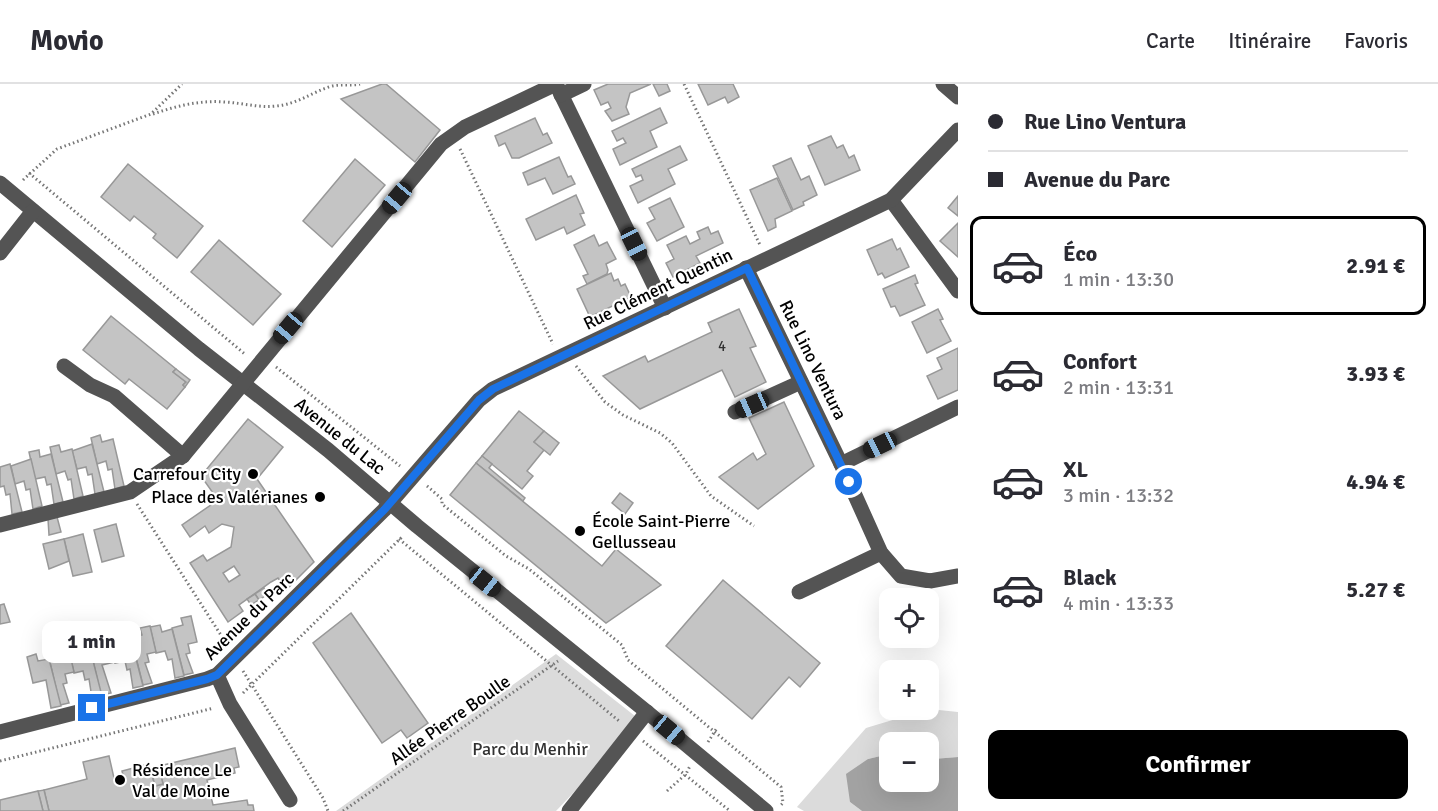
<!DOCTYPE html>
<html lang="fr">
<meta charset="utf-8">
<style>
body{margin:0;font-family:Signika,sans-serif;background:#f2f2f3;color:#2b2b33;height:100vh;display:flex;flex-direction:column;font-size:22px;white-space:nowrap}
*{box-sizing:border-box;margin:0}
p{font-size:20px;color:#7c7c81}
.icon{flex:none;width:33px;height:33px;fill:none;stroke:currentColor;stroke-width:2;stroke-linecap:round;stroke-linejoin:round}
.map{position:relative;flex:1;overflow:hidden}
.panel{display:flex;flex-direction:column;background:#fff;width:480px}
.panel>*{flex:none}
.banner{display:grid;align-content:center;height:132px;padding:0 30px;background:#fff}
.controls{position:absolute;left:879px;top:504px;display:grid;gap:12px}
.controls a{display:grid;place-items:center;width:60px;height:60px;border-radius:12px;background:#fff;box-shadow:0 6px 24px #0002;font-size:30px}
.end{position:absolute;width:27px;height:27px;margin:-14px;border:8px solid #1a73e8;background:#fff;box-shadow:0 0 0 3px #fff}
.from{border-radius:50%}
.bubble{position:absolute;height:42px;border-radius:12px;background:#fff;box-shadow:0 6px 24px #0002;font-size:20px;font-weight:800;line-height:42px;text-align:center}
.car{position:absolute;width:18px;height:36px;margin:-18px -9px;border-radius:8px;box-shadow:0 0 4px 2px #0007;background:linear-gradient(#222 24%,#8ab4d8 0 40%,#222 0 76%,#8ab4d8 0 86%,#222 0)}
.banner b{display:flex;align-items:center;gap:21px;height:57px;font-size:22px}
.banner b+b{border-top:2px solid #e1e1e2}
.banner i{width:15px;height:15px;background:#2b2b33}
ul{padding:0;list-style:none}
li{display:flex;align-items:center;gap:18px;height:99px;margin:0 12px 9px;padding:0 18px;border:3px solid transparent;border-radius:12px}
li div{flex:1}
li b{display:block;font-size:22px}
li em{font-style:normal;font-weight:800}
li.active{border-color:#000}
li>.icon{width:54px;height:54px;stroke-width:1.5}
.cta{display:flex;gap:12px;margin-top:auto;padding:12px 30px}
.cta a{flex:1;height:69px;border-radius:12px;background:#000;color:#fff;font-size:24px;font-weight:800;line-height:69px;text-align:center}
header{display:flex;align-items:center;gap:36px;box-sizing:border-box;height:84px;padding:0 30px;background:#fff;border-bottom:2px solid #e1e1e2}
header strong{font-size:28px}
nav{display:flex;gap:33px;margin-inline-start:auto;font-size:21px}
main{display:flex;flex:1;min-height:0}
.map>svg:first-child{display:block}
.green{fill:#dbdbdb}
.water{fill:#a2a2a2}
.building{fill:#c4c4c4;stroke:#989898;stroke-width:1.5;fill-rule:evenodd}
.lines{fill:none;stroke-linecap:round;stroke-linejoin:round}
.path{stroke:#767676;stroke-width:3;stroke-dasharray:1.5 3;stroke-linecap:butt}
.minor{stroke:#545454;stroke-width:15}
.route{stroke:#1a73e8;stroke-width:8}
.poi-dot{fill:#000;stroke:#fff;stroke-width:2}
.labels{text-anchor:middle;stroke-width:4.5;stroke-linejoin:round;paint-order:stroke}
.number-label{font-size:15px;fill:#313131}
.street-label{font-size:18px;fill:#000;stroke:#fff}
.poi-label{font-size:18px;fill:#000;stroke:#fff;text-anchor:end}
.park-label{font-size:18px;fill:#323232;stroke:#fff}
</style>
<header>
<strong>Movio</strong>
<nav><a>Carte</a><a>Itinéraire</a><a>Favoris</a></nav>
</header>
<main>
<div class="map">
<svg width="958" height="727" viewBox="0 0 958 727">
<rect width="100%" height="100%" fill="#fff"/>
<g class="green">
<path d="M556,570L635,632L576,706L556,727H336Z"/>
<path d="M929,625L958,628V673L933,675L929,673L928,658H890L889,670L868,675L850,718L862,727H804L797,723L866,644Z"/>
</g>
<path class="water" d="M889,670L890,698H928L929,673L933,675L958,673V727H862L850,718L846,690L868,675Z"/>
<g class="building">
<path d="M382,0H386L440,46L415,78L341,15Z"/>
<path d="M608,0H651L630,9L626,23L629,30L612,37L605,27L611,24L608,18L601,21L594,6Z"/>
<path d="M653,0H667L670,7L659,12Z"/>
<path d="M698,0H733L739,13L728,19L725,13L708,21Z"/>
<path d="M660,24L667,39L650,47L657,63L620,81L613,65L626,59L623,54L617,57L612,47Z"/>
<path d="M535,34L543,51L547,49L552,59L519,74H512L505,59L499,62L495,52Z"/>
<path d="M831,52L837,64L843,61L849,74L854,71L860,86L825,101L808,62Z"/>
<path d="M680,62L687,76L668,85L675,100L638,119L630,102L643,96L641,91L636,93L632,85Z"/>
<path d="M559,73L568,93L571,92L575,100L553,110L545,94L528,101L523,89Z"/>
<path d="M791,74L801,96L809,92L817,111L803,118L804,121L793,126L773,82Z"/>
<path d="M355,75L385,101L332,163L303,137Z"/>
<path d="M128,80L203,142L177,174L153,154L156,150L134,132L130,137L101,113Z"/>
<path d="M777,94L792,127L775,135L776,143L768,147L750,106Z"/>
<path d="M576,111L584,129L580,130L585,141L567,150L564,143L536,156L526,135Z"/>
<path d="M958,112V132L948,124Z"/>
<path d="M670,114L684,143L657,157L647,139L655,135L649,124Z"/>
<path d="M958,139V173L940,157Z"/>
<path d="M708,143L711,150L718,147L723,159L696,172L700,179L673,193L666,179L674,175L667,161L686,152L690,160L700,155L697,148Z"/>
<path d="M594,151L599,162L607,158L616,175L606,180L608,186L607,190L587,200L583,192L588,190L574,161Z"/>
<path d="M892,155L897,166L900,164L909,183L885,194L882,189L878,191L867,166Z"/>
<path d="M219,156L281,210L253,241L191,188Z"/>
<path d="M611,189L614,197L618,195L621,202L625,200L631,213L590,233L577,205Z"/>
<path d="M915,191L918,199L915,200L925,221L900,232L895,222L891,223L883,205Z"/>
<path d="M739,225L756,262L750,264L766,298L735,313L722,286L640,325L603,292L645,272L648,278L712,248L708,239Z"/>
<path d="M938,225L943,235L940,236L951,257L927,269L912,238Z"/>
<path d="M111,232L176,285L173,288L186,298L183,301L185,303L167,325L129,295L125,300L83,266Z"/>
<path d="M958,264V306L938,315L927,292L942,285L937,274Z"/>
<path d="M176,285L190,296L185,303L183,301L186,298L173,288Z"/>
<path d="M784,318L814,382L758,425L719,393L753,369L757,376L766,370L749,334Z"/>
<path d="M519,327L544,347L534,358L544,366L527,387L533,392L522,405L482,372Z"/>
<path d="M248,335L283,363L257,395L314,478L286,506L278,494L271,498L239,521L243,527L228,538L190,479L203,471L207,477L231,463L234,443L222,440L209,449L205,442L190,453L182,441L218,416L201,392ZM234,482L240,491L229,498L223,489Z"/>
<path d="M544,347L559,359L550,371L534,358Z"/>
<path d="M100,351L102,358L113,355L124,402L115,405L112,385L108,386L106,377L97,380L91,354Z"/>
<path d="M92,360L104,408L95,410L92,390L88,391L86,383L77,385L72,367Z"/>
<path d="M59,361L61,368L72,365L83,412L74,415L71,395L68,396L65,387L56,390L50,363Z"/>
<path d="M39,366L40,373L51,370L63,418L54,420L51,400L47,401L45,393L35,395L29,368Z"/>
<path d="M482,372L492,380L489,384L525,414L523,417L476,379Z"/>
<path d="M31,375L42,422L33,425L30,405L26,406L24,397L15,400L11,382Z"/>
<path d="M476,379L602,482L616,465L661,501L606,539L450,411Z"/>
<path d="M10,380L22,428L12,430L10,410L6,411L4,402L0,403V383Z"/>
<path d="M620,409L633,419L625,430L612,419Z"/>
<path d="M57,433L61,448L49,451L48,435Z"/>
<path d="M116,440L124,472L102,478L94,446Z"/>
<path d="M83,450L92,488L73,492L64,455Z"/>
<path d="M64,455L69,477L49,485L43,460Z"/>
<path d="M723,496L820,579L800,603L789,593L752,635L666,562Z"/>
<path d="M264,504L268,510L259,516L255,510Z"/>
<path d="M255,510L259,516L251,521L247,515Z"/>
<path d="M4,520L10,538L0,540V521Z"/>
<path d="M351,529L428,639L407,654L401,646L382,659L313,559Z"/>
<path d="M191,532L197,558L188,560L190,569L186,570L193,589L184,591L172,544L183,541L181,534Z"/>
<path d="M160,541L162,548L172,545L184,592L175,594L172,575L168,576L165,567L156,569L150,543Z"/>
<path d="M150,542L156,568L147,570L149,578L145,579L152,599L143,601L131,554L142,551L140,544Z"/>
<path d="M119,551L120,558L131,555L143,602L133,604L130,585L127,586L125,577L115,579L109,553Z"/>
<path d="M109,552L115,578L102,581L111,609L101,611L90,564L101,561L99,554Z"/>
<path d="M77,560L79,567L90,565L102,612L92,614L89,595L85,596L83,587L74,589L68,563Z"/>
<path d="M68,562L74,588L65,590L67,599L63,600L69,619L60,621L49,574L60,571L58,564Z"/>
<path d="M36,570L38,577L49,575L61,622L51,624L46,596L33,599L27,573Z"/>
<path d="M235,664L239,683L234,684L235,689L207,696L213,721L247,716L248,721H253L254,727H49L44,706L87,695L83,678L109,672L114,694L123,691L122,687L149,680L155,702L163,700L159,682Z"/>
<path d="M159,684L163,700L155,702L151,686Z"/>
<path d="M44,706L49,727H43L38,707Z"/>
<path d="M38,707L43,727H0V716Z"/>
</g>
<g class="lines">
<g class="path">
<path d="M684,0L760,161"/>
<path d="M153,30C176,22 200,16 225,18C243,19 258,24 276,22C298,20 312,8 332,2C341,0 351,2 360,0"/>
<path d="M460,65L553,260"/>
<path d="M29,89L246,271"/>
<path d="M23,96L57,65L151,30L182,0"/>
<path d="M576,282L605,318L623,331L660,349L672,359L711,412L754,442"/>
<path d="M276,283L400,382"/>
<path d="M427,402L442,415V420L506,472L529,485L622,561L628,576L781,703L783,719L781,721"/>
<path d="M137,420L226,559"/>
<path d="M399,455L619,637"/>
<path d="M243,587L323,714L328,727"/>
<path d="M243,609L403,452"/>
<path d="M643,657L730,727"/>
<path d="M708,658L717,644"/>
<path d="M0,677L214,624"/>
<path d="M667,707L686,690L690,682"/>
<path d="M343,727L558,577"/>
</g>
<g class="minor">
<path d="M556,0L665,224"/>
<path d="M943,0L958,13"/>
<path d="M561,11L584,0"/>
<path d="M0,99L199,265L328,366L417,442L647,628L766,727"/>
<path d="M891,116L958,207"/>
<path d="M0,169L33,127"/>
<path d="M746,184L841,380L881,469L901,492L930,497L958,492"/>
<path d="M64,282L90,301L114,312L183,372"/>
<path d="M735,328L801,298"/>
<path d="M841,380L958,323"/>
<path d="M0,441L130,408L183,372L441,60L465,43L556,0"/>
<path d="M799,508L881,469"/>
<path d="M217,591L230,620L290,716"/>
<path d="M0,648L207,595L217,591L384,426L479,316L493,305L891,116L958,46"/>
<path d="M569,727L647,628"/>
</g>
</g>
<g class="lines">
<path class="route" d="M92,624L207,595L217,591L384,426L479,316L493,305L747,184L849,398"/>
</g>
<g class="poi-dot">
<circle cx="253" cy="390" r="6"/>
<circle cx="320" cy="413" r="6"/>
<circle cx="580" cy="447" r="6"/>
<circle cx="120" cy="696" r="6"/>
</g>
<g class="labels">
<g class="number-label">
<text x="722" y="267">4</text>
</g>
<g class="street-label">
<text transform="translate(658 205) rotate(-26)" y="6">Rue Clément Quentin</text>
<text transform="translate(813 276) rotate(64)" y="6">Rue Lino Ventura</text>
<text transform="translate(340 352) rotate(39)" y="6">Avenue du Lac</text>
<text transform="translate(249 532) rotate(-44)" y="6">Avenue du Parc</text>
<text transform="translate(450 636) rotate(-35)" y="6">Allée Pierre Boulle</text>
</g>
<g class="poi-label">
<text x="241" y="396">Carrefour City</text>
<text x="308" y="419">Place des Valérianes</text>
<text x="592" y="443" text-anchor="start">École Saint-Pierre<tspan x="592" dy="21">Gellusseau</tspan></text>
<text x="132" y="692" text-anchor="start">Résidence Le<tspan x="132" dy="21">Val de Moine</tspan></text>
</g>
<g class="park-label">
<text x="530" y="671">Parc du Menhir</text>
</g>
</g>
</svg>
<div class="controls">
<a><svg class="icon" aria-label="locate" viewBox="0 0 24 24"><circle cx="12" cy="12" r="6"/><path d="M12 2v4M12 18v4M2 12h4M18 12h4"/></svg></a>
<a>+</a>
<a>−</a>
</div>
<i class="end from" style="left:849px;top:398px"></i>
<i class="end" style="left:92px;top:624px"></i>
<div class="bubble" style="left:42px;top:537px;width:99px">1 min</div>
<i class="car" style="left:397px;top:114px;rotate:220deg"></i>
<i class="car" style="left:634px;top:160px;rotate:154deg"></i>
<i class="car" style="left:288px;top:244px;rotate:220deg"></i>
<i class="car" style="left:752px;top:321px;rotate:246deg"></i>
<i class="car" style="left:880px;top:361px;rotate:244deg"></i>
<i class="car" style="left:485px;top:498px;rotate:129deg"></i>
<i class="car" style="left:669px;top:646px;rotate:130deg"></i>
</div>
<section class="panel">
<div class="banner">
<b><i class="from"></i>Rue Lino Ventura</b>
<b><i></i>Avenue du Parc</b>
</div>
<ul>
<li class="active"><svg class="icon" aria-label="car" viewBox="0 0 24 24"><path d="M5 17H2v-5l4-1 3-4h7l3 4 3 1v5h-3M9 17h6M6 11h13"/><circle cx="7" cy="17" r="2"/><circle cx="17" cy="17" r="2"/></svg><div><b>Éco</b><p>1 min · 13:30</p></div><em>2.91 €</em></li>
<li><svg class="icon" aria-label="car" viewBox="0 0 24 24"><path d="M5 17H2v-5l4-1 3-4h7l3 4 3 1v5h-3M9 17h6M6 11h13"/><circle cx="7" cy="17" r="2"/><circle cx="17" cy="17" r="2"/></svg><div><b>Confort</b><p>2 min · 13:31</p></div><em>3.93 €</em></li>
<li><svg class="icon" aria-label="car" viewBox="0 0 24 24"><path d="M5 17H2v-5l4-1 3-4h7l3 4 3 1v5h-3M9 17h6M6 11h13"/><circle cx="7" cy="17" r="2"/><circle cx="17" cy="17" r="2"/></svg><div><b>XL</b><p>3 min · 13:32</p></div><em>4.94 €</em></li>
<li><svg class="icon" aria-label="car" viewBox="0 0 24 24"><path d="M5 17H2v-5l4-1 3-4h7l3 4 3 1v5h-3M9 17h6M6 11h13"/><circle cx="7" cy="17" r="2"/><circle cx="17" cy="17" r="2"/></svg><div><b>Black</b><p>4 min · 13:33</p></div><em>5.27 €</em></li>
</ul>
<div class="cta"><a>Confirmer</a></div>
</section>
</main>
